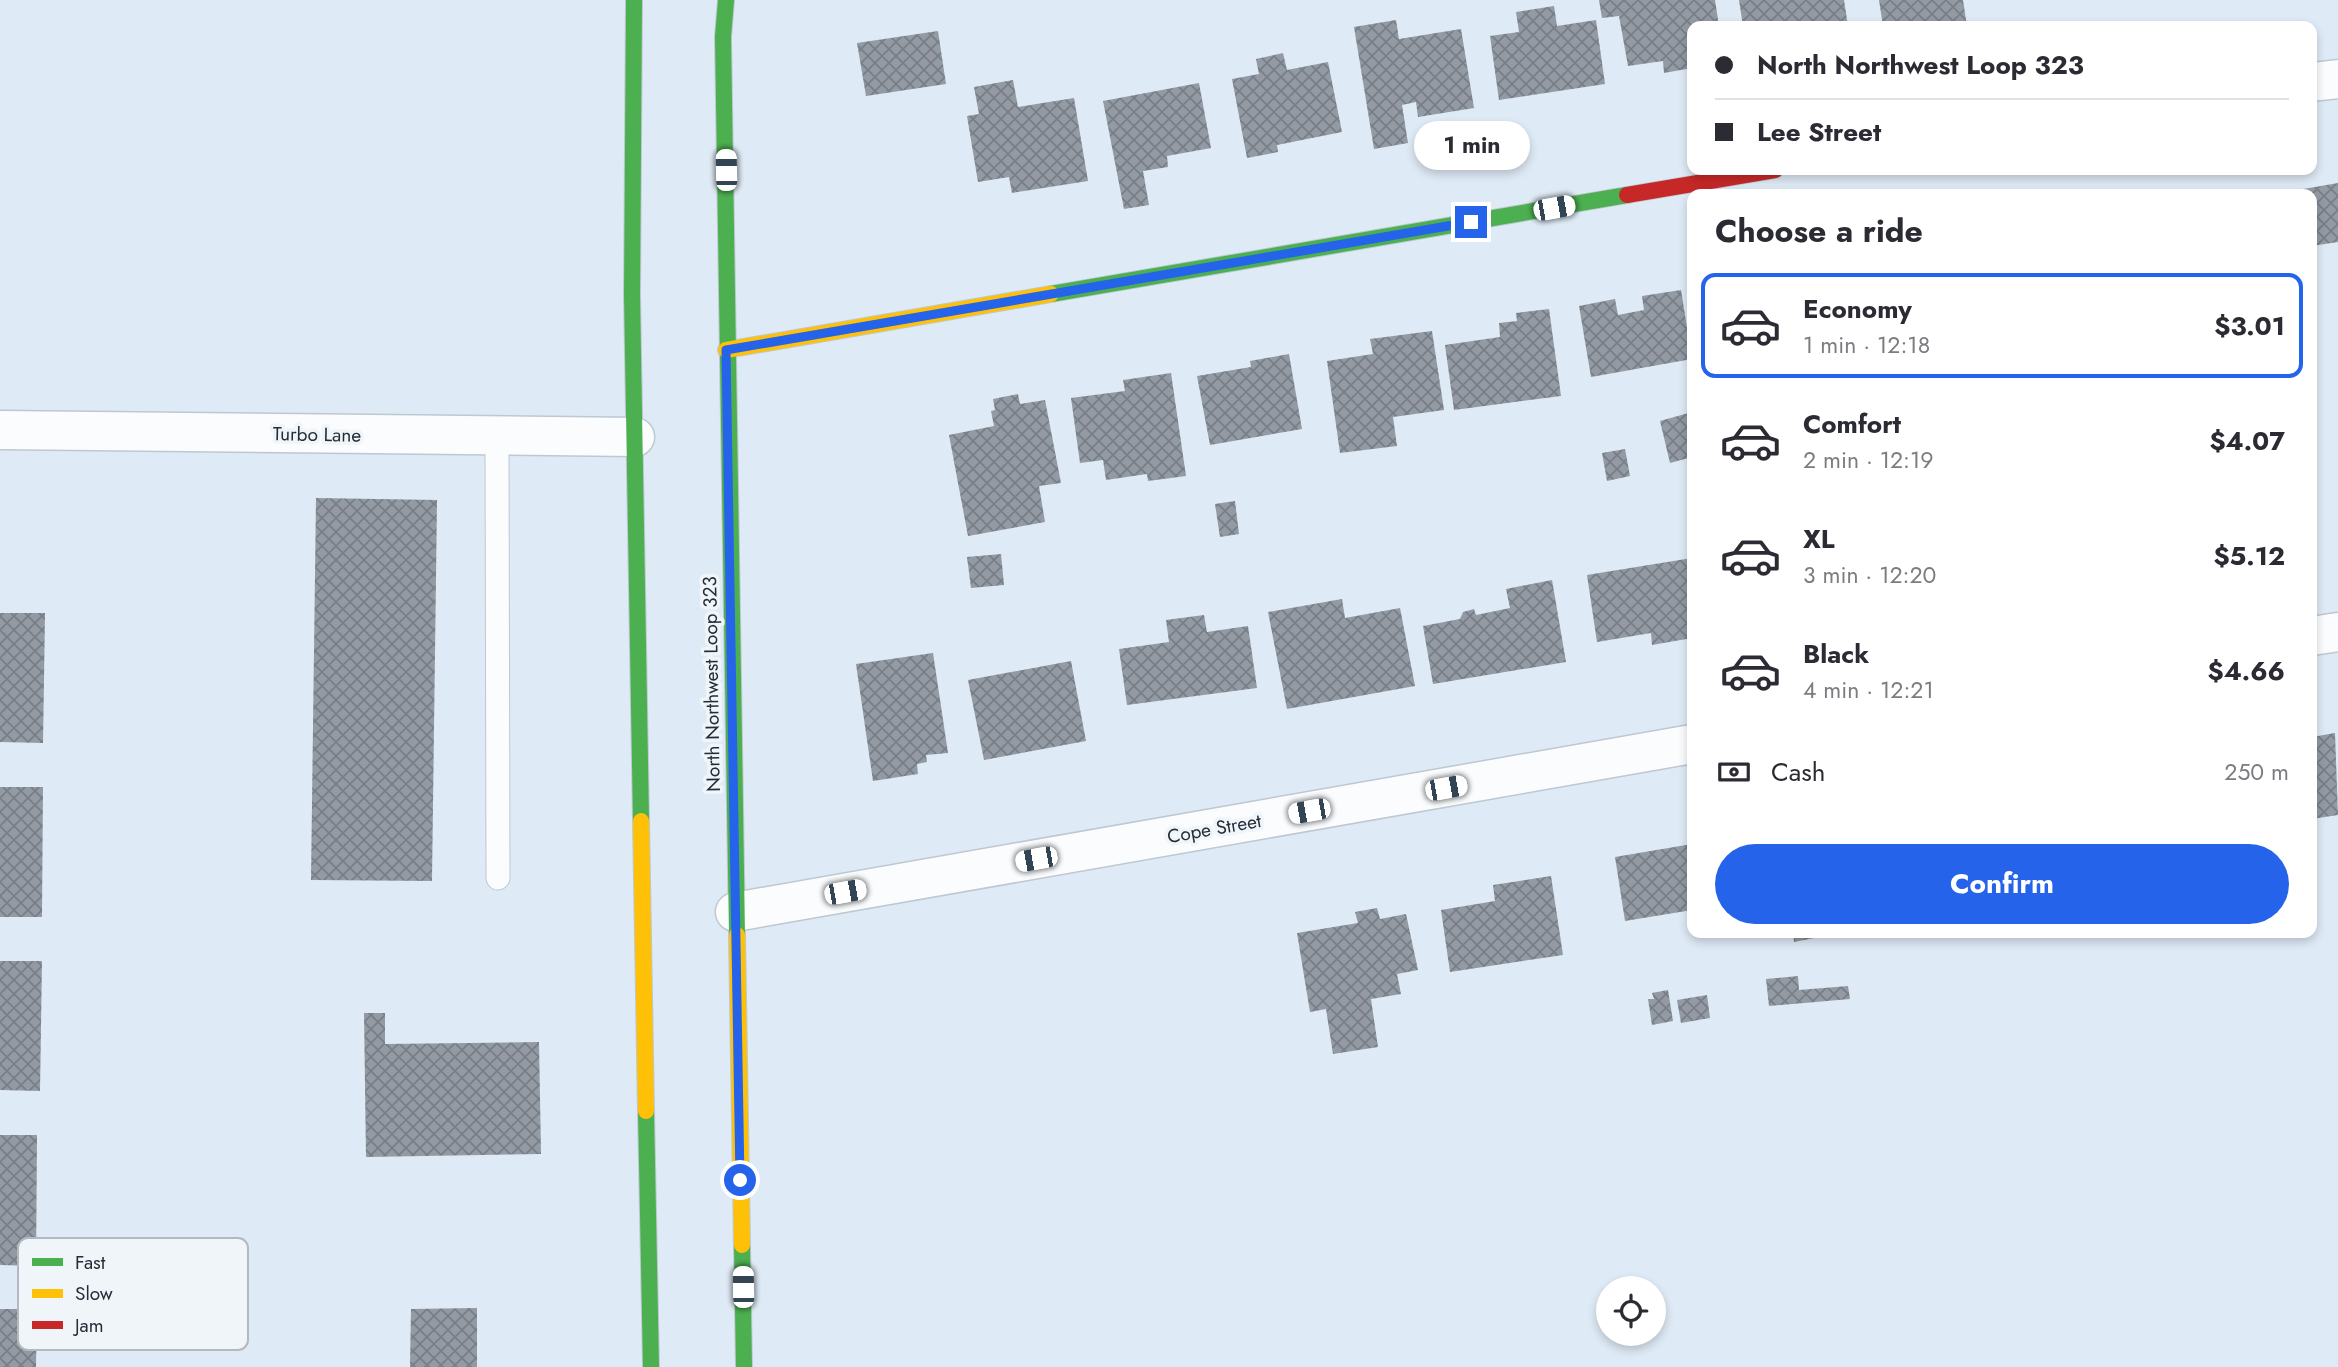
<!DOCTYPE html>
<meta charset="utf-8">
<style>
body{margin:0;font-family:Jost,sans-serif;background:#f7f7f7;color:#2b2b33;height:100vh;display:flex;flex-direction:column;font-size:26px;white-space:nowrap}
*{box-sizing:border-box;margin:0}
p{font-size:23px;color:#7c7c81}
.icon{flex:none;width:38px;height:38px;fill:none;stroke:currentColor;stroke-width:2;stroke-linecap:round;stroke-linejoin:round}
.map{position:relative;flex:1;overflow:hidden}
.drawer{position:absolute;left:1687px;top:189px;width:630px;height:749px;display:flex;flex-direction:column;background:#fff;border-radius:14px;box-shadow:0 4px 10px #0003}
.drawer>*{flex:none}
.banner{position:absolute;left:1687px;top:21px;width:630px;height:154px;border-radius:14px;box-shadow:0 4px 10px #0003;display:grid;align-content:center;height:154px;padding:0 28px;background:#fff}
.fabs{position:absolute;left:1596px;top:1276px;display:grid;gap:14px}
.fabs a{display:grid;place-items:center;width:70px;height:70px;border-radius:50%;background:#fff;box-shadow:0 4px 10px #0003;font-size:35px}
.end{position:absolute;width:32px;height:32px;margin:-16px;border:9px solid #2563eb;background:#fff;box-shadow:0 0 0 4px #fff}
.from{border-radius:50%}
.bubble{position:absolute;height:49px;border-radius:24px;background:#fff;box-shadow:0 4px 10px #0003;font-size:23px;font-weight:700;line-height:49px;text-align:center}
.car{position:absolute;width:21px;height:42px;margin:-21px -10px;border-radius:9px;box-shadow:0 0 5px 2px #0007;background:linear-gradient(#fff 24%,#345 0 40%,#fff 0 76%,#345 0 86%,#fff 0)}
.banner b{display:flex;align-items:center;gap:24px;height:66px;font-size:26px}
.banner b+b{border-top:2px solid #e1e1e2}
.banner i{width:18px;height:18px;background:#2b2b33}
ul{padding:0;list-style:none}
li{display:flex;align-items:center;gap:21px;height:105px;margin:0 14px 10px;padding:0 14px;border:4px solid transparent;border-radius:14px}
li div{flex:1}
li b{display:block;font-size:26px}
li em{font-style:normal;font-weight:700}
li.selected{border-color:#2563eb}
li>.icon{width:63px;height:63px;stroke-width:1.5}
h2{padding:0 28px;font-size:32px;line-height:84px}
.pay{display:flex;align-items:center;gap:18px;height:77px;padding:0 28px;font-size:26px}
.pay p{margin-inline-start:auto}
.action{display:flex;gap:14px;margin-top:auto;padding:14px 28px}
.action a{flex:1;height:80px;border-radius:42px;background:#2563eb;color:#fff;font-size:28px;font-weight:700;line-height:80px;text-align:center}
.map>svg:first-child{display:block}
.building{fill:url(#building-cross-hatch)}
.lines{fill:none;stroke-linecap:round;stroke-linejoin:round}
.lane-casing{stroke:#bec8d1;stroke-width:25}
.street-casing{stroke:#bec8d1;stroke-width:41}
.fast-casing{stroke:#bec8d1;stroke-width:18}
.slow-casing{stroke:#bec8d1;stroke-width:18}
.jam-casing{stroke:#bec8d1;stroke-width:18}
.lane{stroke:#fafcfe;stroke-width:23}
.street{stroke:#fafcfe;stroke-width:38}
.fast{stroke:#4caf50;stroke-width:16}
.slow{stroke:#ffc107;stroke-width:16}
.jam{stroke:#c62828;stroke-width:16}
.route{stroke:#2563eb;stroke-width:9}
.labels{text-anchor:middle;stroke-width:7;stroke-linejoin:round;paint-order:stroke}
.street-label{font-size:19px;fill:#242d37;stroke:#f0f5fa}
.key{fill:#f0f5fa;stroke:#b3b9c0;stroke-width:2}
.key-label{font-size:19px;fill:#242d37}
</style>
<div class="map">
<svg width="2338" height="1367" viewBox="0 0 2338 1367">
<defs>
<pattern id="building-cross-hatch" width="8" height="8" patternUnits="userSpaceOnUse" patternTransform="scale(1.75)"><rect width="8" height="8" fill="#939aa4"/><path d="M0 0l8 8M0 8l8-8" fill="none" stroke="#787e86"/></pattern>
</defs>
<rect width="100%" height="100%" fill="#deeaf5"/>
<g class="building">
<path d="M1599,0H1715L1719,26H1692V68L1664,73L1663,61L1628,66L1619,16L1602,18Z"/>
<path d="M1739,0H1844L1848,26H1743Z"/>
<path d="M1879,0H1963L1967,26H1883Z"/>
<path d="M1554,6L1557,26L1596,20L1605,84L1499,100L1490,36L1519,32L1516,12Z"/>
<path d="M1396,20L1399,39L1461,29L1474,108L1418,117L1416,102L1402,105L1408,143L1374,149L1354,27Z"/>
<path d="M938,31L946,84L866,96L857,43Z"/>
<path d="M1283,53L1287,70L1328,62L1342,132L1277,145L1278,152L1247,158L1232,79L1259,74L1256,59Z"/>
<path d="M1013,80L1018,107L1074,98L1088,181L1012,193L1009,177L978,182L967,116L979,114L974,87Z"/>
<path d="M1199,83L1211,148L1167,156L1168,167L1143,171L1149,205L1124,209L1103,101Z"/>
<path d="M2338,183V242L2312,246V194L2281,193Z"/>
<path d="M1681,290L1692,359L1591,377L1579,306L1615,299L1618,315L1644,310L1642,296Z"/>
<path d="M1549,309L1561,396L1454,410L1445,345L1500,337L1499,323L1517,321L1516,313Z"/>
<path d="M1432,331L1444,410L1393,417L1397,446L1340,453L1327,361L1373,354L1370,339Z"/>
<path d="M1289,354L1302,429L1210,445L1197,376L1251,367L1250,361Z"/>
<path d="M1171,373L1186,476L1148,481L1147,474L1106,480L1103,460L1080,463L1071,398L1125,391L1123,380Z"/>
<path d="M1018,394L1020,404L1045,400L1061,483L1039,486L1045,522L968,536L949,435L994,426L991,411L995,410L993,399Z"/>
<path d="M1692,412V457L1670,463L1660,421Z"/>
<path d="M1625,449L1630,476L1607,481L1602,453Z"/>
<path d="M316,498L437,500L432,881L311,880Z"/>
<path d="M1235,501L1239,534L1220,537L1215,504Z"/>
<path d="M1001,554L1004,585L971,588L967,557Z"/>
<path d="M1692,558V638L1652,645L1651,633L1597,642L1587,575Z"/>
<path d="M1552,580L1566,662L1433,684L1423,626L1460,619L1463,612L1474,609L1476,615L1510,608L1506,589Z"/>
<path d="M1342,599L1345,618L1400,608L1415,686L1287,709L1268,612Z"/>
<path d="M0,613H45L43,743L0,742Z"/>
<path d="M1204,615L1207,632L1248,626L1257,688L1127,705L1119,649L1169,642L1166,620Z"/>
<path d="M933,653L948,753L926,755L927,762L917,764L918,774L873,781L856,664Z"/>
<path d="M1071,661L1086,741L984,760L968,680Z"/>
<path d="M2335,733L2338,815L2312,819V737Z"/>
<path d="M0,787H43L42,917H0Z"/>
<path d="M1692,844V910L1625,921L1615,857Z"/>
<path d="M1551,876L1563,955L1450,972L1441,910L1495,901L1493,885Z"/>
<path d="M1377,908L1380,919L1406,914L1418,970L1397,974L1401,994L1371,999L1378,1047L1333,1054L1326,1009L1310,1012L1297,933L1358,923L1355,912Z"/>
<path d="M1793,933H1834V934L1794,942Z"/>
<path d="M0,961H42L40,1091L0,1090Z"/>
<path d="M1798,976L1799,990L1848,986L1850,999L1769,1006L1766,979Z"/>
<path d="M1668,990L1673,1021L1652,1025L1648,999H1654L1652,993Z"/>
<path d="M1707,995L1710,1018L1681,1023L1677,1000Z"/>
<path d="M364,1013H385V1044L539,1042L541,1154L366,1157Z"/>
<path d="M0,1135H37L36,1266L0,1265Z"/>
<path d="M477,1308V1367H410L411,1309Z"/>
<path d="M0,1309H37L36,1367H0Z"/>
</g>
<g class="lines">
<g class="lane-casing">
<path id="lane" d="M497,436L498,878"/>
</g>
<g class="street-casing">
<g id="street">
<path d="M2312,82L2338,79"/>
<path d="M0,430L635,437"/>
<path d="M2312,636L2338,632"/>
<path d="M735,912L1692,744"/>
</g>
</g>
<g class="fast-casing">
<g id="fast">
<path d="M634,0L632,295L641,821"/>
<path d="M726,0L723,37L737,935"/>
<path d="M1051,294L1627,195"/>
<path d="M646,1111L651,1367"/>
<path d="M742,1245L744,1367"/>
</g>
</g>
<g class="slow-casing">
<g id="slow">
<path d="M726,350L1051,294"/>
<path d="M641,821L646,1111"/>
<path d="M737,935L742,1245"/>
</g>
</g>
<g class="jam-casing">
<path id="jam" d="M1627,195L1775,170"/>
</g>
<use href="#lane" class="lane"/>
<use href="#street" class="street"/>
<use href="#fast" class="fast"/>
<use href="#slow" class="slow"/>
<use href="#jam" class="jam"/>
</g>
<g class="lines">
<path class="route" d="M740,1180L726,350L1471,222"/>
</g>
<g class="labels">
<g class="street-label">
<text transform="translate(317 434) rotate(1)" y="7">Turbo Lane</text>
<text transform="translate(711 684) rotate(-91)" y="7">North Northwest Loop 323</text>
<text transform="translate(1214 828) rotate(-10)" y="7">Cope Street</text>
</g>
</g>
<rect x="18" y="1238" width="230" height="112" rx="10" class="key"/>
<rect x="32" y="1258" width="31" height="8" fill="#4caf50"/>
<rect x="32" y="1289" width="31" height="9" fill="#ffc107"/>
<rect x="32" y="1321" width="31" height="8" fill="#c62828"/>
<g class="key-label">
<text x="75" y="1269">Fast</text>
<text x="75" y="1300">Slow</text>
<text x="75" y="1332">Jam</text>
</g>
</svg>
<div class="fabs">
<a><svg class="icon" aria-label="locate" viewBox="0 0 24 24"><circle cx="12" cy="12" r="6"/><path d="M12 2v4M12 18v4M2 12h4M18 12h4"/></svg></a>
</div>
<i class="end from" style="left:740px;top:1180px"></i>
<i class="end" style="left:1471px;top:222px"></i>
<div class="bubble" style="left:1414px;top:121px;width:116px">1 min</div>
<i class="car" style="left:726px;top:170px;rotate:359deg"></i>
<i class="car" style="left:1554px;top:208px;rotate:80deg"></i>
<i class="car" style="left:1446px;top:788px;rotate:80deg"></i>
<i class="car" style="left:1309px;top:811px;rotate:260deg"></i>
<i class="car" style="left:1036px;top:859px;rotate:260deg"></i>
<i class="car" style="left:845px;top:892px;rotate:80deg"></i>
<i class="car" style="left:743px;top:1287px;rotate:359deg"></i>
<div class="banner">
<b><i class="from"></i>North Northwest Loop 323</b>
<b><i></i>Lee Street</b>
</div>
<section class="drawer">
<h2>Choose a ride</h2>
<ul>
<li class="selected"><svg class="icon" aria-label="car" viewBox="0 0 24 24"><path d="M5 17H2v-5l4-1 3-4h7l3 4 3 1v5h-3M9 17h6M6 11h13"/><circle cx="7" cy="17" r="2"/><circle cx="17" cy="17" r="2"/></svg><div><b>Economy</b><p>1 min · 12:18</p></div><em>$3.01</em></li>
<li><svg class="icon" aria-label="car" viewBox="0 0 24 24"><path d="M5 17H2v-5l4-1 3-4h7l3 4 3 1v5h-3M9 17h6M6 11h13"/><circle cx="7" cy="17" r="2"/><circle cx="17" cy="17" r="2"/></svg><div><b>Comfort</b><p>2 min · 12:19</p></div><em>$4.07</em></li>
<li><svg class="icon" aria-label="car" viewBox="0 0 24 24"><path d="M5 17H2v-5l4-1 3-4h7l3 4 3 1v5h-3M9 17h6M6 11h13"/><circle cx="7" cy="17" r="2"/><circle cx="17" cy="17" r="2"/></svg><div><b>XL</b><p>3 min · 12:20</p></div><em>$5.12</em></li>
<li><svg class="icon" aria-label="car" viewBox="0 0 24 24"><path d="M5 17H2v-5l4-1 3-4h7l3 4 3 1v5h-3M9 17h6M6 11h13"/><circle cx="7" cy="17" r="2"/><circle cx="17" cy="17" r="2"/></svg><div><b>Black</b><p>4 min · 12:21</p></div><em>$4.66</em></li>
</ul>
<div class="pay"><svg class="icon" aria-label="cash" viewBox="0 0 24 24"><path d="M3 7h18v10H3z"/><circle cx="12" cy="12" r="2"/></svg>Cash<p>250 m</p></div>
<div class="action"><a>Confirm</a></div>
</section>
</div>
